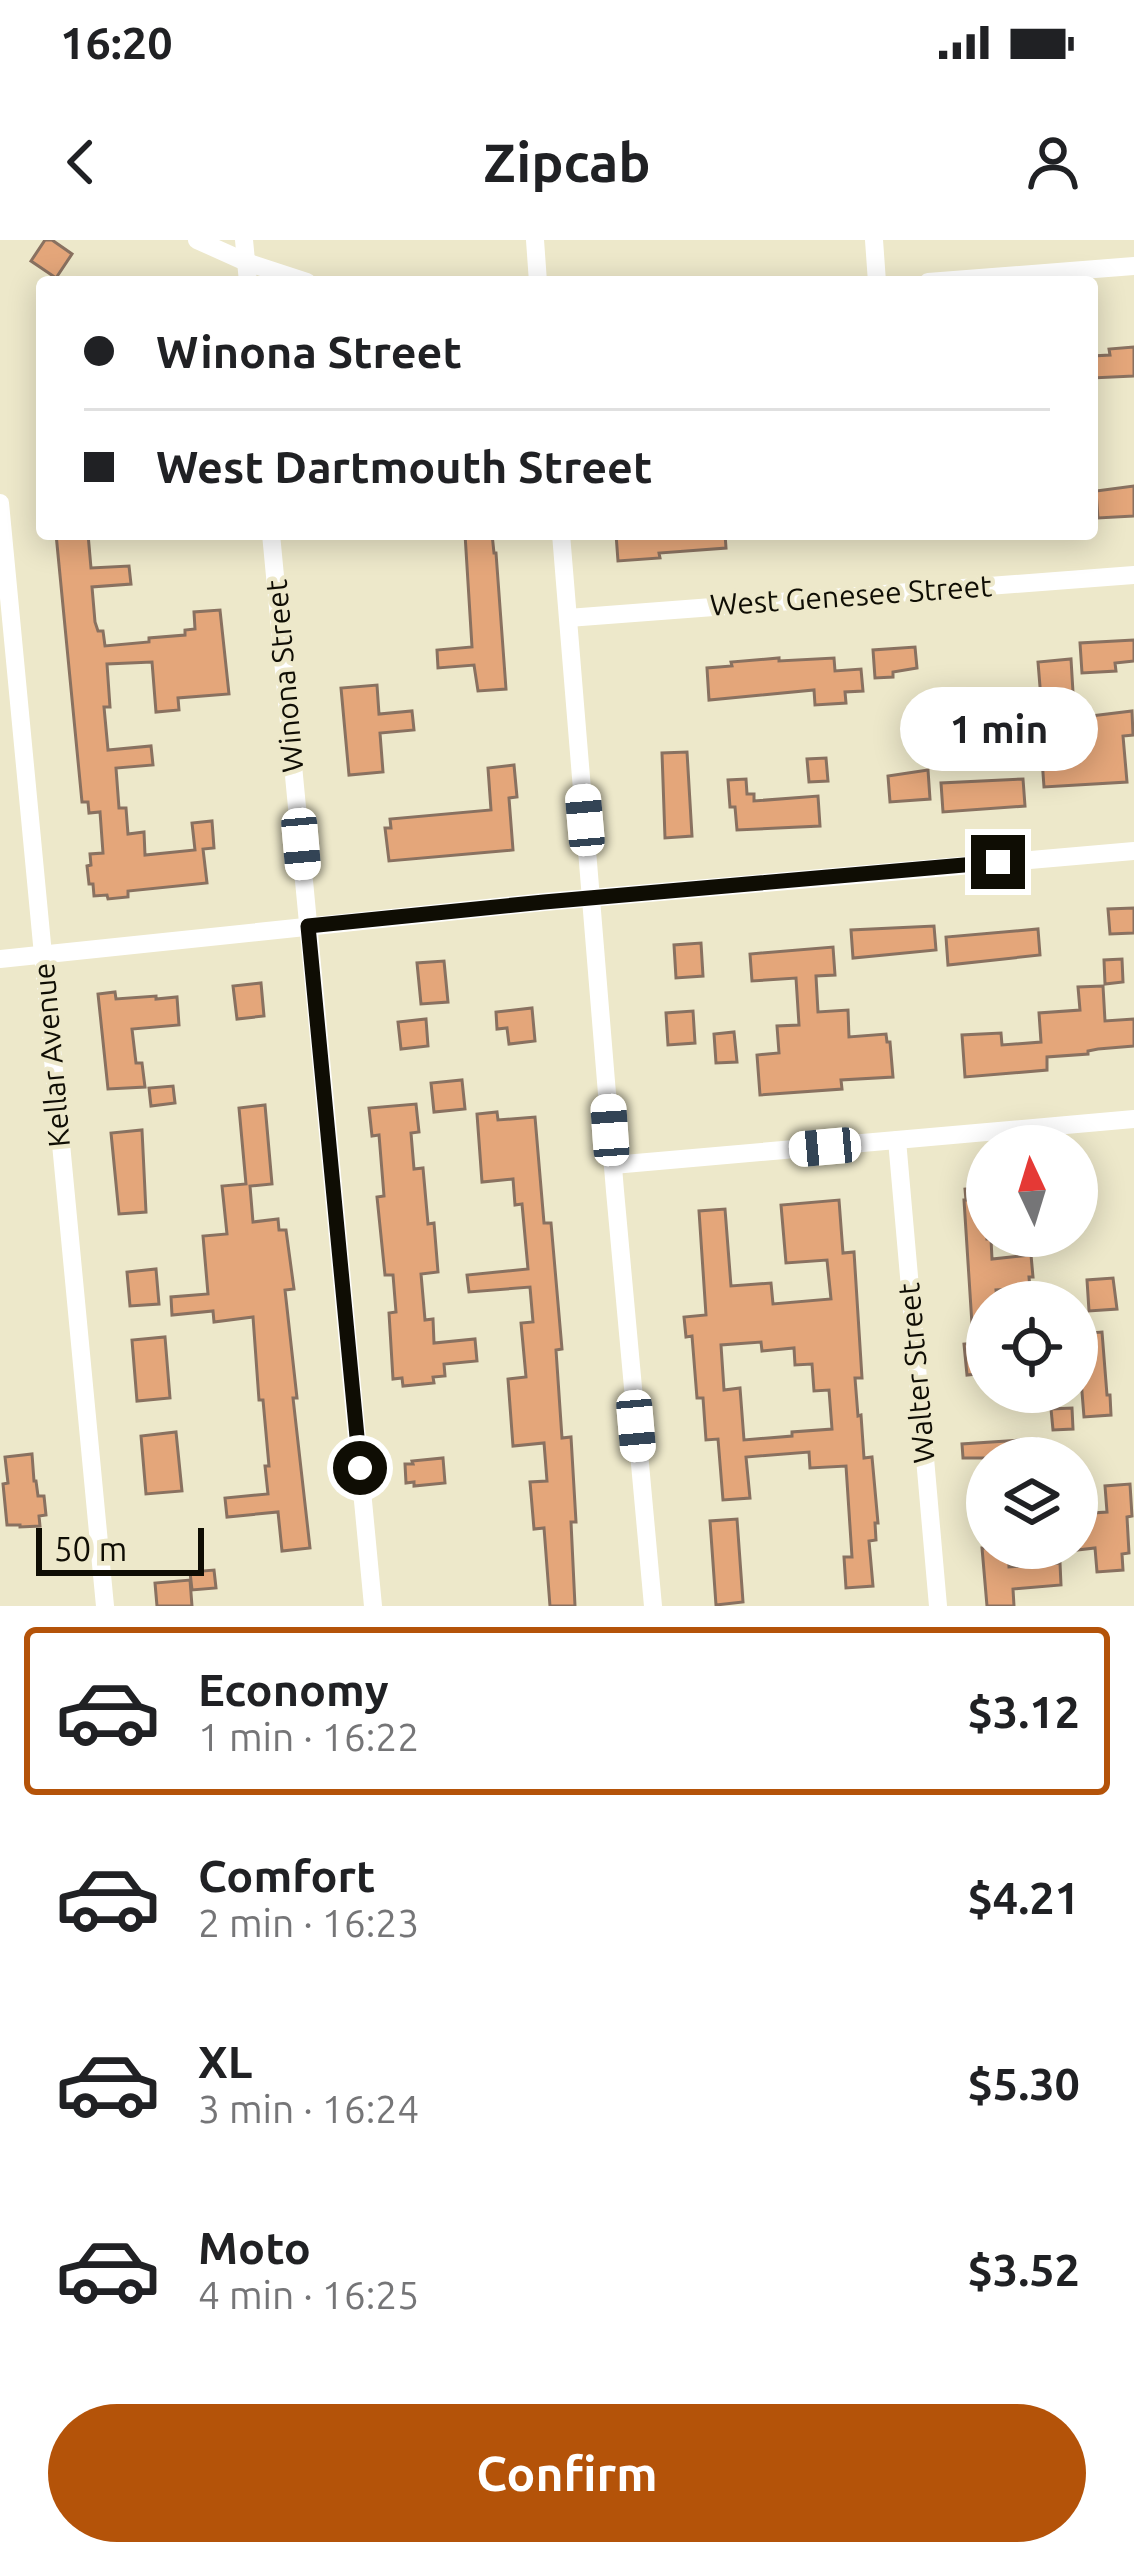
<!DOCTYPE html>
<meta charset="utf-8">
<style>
body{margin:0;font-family:Ubuntu,sans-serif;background:#f6f6f6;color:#202124;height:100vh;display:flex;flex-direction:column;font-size:45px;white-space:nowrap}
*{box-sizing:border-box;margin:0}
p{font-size:39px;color:#757577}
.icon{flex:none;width:66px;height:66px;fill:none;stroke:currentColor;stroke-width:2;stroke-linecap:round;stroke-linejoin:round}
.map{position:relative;height:1366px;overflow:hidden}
.side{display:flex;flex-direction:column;background:#fff;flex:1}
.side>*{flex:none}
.guide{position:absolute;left:36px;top:36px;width:1062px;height:264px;border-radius:12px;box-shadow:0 6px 30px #0003;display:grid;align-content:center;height:264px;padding:0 48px;background:#fff}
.needle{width:78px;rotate:356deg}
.buttons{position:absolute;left:966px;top:885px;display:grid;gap:24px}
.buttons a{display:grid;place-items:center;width:132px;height:132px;border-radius:50%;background:#fff;box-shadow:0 6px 30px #0003;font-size:60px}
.scale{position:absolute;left:36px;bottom:30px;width:168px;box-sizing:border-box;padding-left:12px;border:6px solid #0f0d04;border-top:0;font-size:33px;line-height:42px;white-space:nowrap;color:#0f0d04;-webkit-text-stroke:9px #ede8ca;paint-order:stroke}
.end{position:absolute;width:54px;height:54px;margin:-27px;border:15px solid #0f0d04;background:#fff;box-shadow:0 0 0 6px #fff}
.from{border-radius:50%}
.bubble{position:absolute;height:84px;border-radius:42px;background:#fff;box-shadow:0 6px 30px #0003;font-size:39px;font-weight:600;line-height:84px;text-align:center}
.car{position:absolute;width:36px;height:72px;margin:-36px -18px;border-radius:15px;box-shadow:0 0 9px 3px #0007;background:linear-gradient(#fff 24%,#345 0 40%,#fff 0 76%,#345 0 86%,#fff 0)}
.guide b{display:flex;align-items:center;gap:42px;height:114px;font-size:45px}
.guide b+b{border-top:3px solid #e0e0e0}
.guide i{width:30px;height:30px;background:#202124}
ul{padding:21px 0 0;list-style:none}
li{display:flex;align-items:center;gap:36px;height:168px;margin:0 24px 18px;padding:0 24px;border:6px solid transparent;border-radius:12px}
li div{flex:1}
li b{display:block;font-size:45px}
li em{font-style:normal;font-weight:600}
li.current{border-color:#b45309}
li>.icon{width:108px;height:108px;stroke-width:1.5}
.action{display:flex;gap:24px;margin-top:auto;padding:24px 48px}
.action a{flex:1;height:138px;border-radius:72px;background:#b45309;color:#fff;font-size:48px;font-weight:600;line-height:138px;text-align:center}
.status{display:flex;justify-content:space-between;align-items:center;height:84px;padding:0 60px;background:#fff;direction:ltr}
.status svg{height:33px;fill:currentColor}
header{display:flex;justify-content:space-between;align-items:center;height:156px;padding:0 48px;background:#fff;font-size:54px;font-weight:600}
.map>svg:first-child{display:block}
.building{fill:#e4a67a;stroke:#897160;stroke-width:3;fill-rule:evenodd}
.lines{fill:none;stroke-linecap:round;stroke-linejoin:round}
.minor{stroke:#fff;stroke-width:18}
.route{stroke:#0f0d04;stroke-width:15}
.labels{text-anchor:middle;stroke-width:9;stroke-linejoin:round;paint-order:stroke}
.street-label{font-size:30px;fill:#0f0d04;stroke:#ede8ca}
</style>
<div class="status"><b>16:20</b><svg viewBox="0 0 49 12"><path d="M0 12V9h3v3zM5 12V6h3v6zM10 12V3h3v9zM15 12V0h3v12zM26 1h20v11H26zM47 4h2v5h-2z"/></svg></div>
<header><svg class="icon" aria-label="back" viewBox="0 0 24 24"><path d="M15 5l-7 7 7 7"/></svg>Zipcab<svg class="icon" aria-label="person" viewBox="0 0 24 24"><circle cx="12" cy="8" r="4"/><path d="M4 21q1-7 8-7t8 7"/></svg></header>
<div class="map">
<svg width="1134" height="1366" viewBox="0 0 1134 1366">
<rect width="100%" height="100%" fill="#ede8ca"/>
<g class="building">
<path d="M45,0H52L72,14L56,38L31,21Z"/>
<path d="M1134,107V136L1092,138V116L1110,115L1109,109Z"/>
<path d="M1134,246V276L1098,278L1096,251Z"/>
<path d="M56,294H88L91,328L129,326L131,344L92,347L95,382L98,391H103L105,406L149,402V398L185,395V390L195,389L194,372L220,370L229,454L178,458L179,470L156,472L152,422L107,424L110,467H104L108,510L151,506L153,525L116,528L119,568H126L128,594L144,592L145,615L195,610L192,583L212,581L214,608L203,609L207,643L128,651V657L108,659L107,655L94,656L93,644H89L87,626L91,625L90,614L103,613L100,572L89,573L88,562H82Z"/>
<path d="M465,294H492L494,313H496L506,449L478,451L474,425L438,428L437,410L472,407Z"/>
<path d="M616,294H725L726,308L659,313L660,318L618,321Z"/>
<path d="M1134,400V421L1115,423L1116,431L1082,433L1080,403Z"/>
<path d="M915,407L917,428L893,432V437L875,438L873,410Z"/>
<path d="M779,418V421L834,418L835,431L861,429L863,451L845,452L846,463L815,465L814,450L709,460L707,428L732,426L731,422Z"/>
<path d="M1071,419L1074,469L1042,471L1038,422Z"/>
<path d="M377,445L379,474L412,471L414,490L380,493L383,532L349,535L341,448Z"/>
<path d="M1132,471L1133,495L1123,496L1127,542L1044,547L1042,519L1069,517L1066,479Z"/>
<path d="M687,512L692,596L665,598L662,513Z"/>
<path d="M826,518L828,541L809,542L807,519Z"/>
<path d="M514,525L517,557L509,558L513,610L389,621L385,588H391L390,579L491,570L488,528Z"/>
<path d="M928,530L930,559L890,562L888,536Z"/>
<path d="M746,539L747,554H754V561L818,556L820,586L737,590L735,567H730L728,540Z"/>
<path d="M1023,539L1025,566L943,572L941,543Z"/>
<path d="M1134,668V693L1110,694L1108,669Z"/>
<path d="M934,686L936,710L853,718L851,690Z"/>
<path d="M1038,689L1040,715L948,725L946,697Z"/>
<path d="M701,703L703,736L676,738L674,705Z"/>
<path d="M833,707L835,735L816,736L818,772L848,770L849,797L886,794L887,802H890L893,837L841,840L842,849L760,855L757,815L779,813L777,786L799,785L796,738L752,741L750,714Z"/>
<path d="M1122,719L1123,742L1105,744L1104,720Z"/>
<path d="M444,721L448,762L421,764L417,723Z"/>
<path d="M261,743L264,776L237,779L233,746Z"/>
<path d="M1103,746L1105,781L1134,779V806L1098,809L1088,811V814L1047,817V830L965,837L962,795L1001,793L1002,805L1041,802L1039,773L1080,770L1078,747Z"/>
<path d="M115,752L116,759L156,756V759L177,757L179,785L132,789L136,823H142L145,847L108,849L98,754Z"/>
<path d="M532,768L535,801L509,804L507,788L497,789L496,772Z"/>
<path d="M693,771L695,803L668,805L666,773Z"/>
<path d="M426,779L428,806L401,809L398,782Z"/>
<path d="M734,792L737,822L716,823L714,794Z"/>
<path d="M462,840L465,869L434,872L431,843Z"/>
<path d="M173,846L175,863L151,866L149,848Z"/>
<path d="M416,864L419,892L411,893L414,929L423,928L428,984L434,983L438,1032L421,1034L425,1080L433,1079L434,1103L475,1099L477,1121L444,1124L445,1136L433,1137L434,1143L403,1146L402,1138L393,1139L389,1073L396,1072L393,1035H385L377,957L384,956L379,895L372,896L369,868Z"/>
<path d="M265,865L272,944L250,946L253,982L278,979L279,990H286L294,1049L285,1050L297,1158H293L310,1308L282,1311L278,1272L227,1277L225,1258L268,1254L265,1226H269L263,1160H259L253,1077L214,1082L213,1071L172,1075L171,1057L208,1054L203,996L227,994L222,946L246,944L239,868Z"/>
<path d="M497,872L498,880L535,877L544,983H551L562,1109L556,1110L562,1198L571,1197L576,1282H571L575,1366H550L544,1288L534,1289L530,1242L547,1241L544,1203L513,1206L508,1139L526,1137L521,1083L533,1082L530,1047L469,1052L467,1035L528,1029L522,964L515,965L513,939L482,942L477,874Z"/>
<path d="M142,890L146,972L119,974L111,893Z"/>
<path d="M987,947V999H991L992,1019L1031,1015L1033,1037H1029L1030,1048L996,1050L997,1062H987V1100H973L964,960H966L965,949Z"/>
<path d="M839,960L843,1013L854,1012L862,1138H855L858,1176L861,1175L864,1218L872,1217L878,1283H875L876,1300L869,1301L873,1346L846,1348L844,1317H852L846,1226L810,1228L809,1212L746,1217L750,1258L723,1260L718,1199L706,1200L703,1158H697L692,1096L686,1097L684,1077L706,1075L699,971L725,969L731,1046L771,1043L773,1064L831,1059L827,1020L786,1023L781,965ZM761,1102L762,1111L794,1108L795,1125L812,1124L814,1151L829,1150L832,1189L792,1192V1196L744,1200L740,1148L724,1150L721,1105Z"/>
<path d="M156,1029L159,1064L130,1066L127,1032Z"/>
<path d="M1113,1038L1117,1069L1089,1071L1087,1040Z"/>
<path d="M1102,1092L1107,1155H1110L1111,1175L1084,1177L1080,1127H1077V1094Z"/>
<path d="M165,1097L170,1158L137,1161L132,1100Z"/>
<path d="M987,1102V1133L967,1135L964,1104Z"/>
<path d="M1072,1168L1073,1189L1053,1190L1051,1169Z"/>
<path d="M176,1192L182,1251L146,1254L141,1196Z"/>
<path d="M1036,1199L1038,1218H963L962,1204Z"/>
<path d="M32,1214L34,1241H36L38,1256H44L46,1275L39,1276L40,1286L20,1287V1285H7L3,1244L8,1243L5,1217Z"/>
<path d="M443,1218L445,1243L414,1246V1242L406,1243L405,1224H413L412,1221Z"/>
<path d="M1130,1244L1132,1276L1127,1277L1129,1313L1122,1314L1123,1330L1097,1332L1095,1308L1077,1310V1274L1107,1272L1105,1246Z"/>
<path d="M737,1279L743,1362L716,1365L710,1281Z"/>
<path d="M982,1308H1008L1009,1327L1060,1323L1061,1345L1013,1349L1014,1366H987Z"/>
<path d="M214,1330L216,1348L192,1350L190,1332Z"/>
<path d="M190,1340L192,1366H157L155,1343Z"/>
</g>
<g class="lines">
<g class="minor">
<path d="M197,0L246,22L307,42"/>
<path d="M244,0L248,42"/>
<path d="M535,0L538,42"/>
<path d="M874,0L877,42"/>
<path d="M928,42L1134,26"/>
<path d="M0,263L105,1366"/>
<path d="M271,294L373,1366"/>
<path d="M561,294L615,951L653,1366"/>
<path d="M568,378L1134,335"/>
<path d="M0,719L544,662L1134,611"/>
<path d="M897,900L938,1366"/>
<path d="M613,925L1134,879"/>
</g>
</g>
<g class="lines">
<path class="route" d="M360,1228L308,686L544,662L998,622"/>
</g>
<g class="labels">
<g class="street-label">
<text transform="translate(851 356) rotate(-4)" y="10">West Genesee Street</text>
<text transform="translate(285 436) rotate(-95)" y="10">Winona Street</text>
<text transform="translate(52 815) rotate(-95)" y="10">Kellar Avenue</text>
<text transform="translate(917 1133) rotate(-95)" y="10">Walter Street</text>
</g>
</g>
</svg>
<div class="buttons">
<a><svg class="needle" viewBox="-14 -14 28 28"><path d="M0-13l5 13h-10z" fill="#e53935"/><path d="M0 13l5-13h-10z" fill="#757577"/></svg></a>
<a><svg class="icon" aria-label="locate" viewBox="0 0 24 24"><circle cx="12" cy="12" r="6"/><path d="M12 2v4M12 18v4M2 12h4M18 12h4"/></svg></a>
<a><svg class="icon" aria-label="layers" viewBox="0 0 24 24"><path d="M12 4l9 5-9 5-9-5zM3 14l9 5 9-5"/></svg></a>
</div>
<div class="scale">50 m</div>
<i class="end from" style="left:360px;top:1228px"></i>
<i class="end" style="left:998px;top:622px"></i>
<div class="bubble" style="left:900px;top:447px;width:198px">1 min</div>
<i class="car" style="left:585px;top:580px;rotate:355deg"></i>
<i class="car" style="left:301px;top:604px;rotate:175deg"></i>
<i class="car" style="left:610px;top:890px;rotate:356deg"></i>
<i class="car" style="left:825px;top:907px;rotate:265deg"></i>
<i class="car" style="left:636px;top:1186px;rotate:175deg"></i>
<div class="guide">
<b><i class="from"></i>Winona Street</b>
<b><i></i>West Dartmouth Street</b>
</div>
</div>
<section class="side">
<ul>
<li class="current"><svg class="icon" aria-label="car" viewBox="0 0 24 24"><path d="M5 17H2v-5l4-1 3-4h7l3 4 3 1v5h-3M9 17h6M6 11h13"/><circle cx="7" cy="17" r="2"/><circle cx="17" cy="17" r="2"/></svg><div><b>Economy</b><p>1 min · 16:22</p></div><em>$3.12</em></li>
<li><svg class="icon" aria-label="car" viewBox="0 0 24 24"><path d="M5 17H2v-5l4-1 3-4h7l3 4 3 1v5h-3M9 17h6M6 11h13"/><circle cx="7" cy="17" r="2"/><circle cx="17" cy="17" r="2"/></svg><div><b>Comfort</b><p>2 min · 16:23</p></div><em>$4.21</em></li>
<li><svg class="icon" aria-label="car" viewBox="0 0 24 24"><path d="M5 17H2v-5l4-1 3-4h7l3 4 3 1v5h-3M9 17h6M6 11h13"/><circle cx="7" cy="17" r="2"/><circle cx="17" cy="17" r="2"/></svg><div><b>XL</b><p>3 min · 16:24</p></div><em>$5.30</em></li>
<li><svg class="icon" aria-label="car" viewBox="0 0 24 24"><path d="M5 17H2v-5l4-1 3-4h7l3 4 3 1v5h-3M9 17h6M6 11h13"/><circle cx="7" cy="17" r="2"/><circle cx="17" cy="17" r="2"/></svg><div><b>Moto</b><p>4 min · 16:25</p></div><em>$3.52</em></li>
</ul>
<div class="action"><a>Confirm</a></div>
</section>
